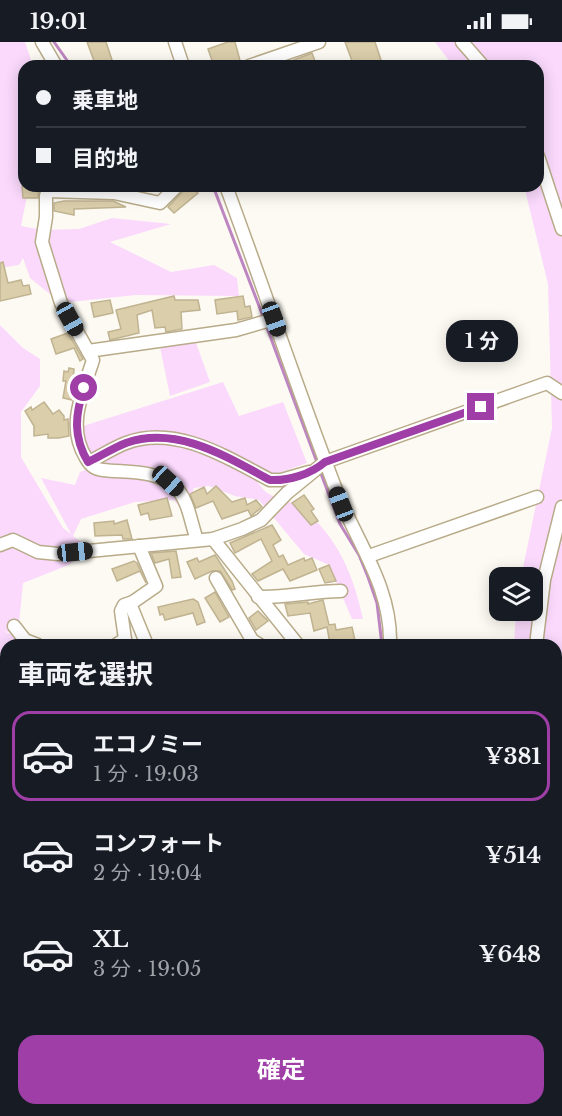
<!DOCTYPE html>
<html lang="ja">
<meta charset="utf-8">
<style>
body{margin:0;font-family:"Libre Baskerville","Noto Sans JP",serif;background:#242831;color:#f1f3f6;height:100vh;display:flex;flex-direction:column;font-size:22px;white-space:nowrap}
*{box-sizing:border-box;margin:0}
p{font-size:20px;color:#9ea1a6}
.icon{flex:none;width:33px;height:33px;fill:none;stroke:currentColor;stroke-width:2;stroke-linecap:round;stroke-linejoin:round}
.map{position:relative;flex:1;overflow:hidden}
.drawer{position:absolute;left:0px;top:597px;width:562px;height:477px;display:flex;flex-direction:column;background:#171b24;border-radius:18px 18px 0 0;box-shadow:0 3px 15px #0003}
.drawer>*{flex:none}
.top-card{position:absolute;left:18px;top:18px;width:526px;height:132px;border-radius:18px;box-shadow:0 3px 15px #0003;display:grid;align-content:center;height:132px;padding:0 18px;background:#171b24}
.controls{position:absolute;left:489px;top:525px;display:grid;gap:12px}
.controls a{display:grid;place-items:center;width:54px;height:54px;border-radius:12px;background:#171b24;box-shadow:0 3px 15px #0003;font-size:30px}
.end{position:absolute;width:27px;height:27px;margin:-14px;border:8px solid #9e3ea6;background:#fff;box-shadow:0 0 0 3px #fff}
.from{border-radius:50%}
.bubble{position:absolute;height:42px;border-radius:18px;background:#171b24;box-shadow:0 3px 15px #0003;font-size:20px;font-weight:700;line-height:42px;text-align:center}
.car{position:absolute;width:18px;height:36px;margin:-18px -9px;border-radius:8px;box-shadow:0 0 4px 2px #0007;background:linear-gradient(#222 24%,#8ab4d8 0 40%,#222 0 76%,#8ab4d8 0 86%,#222 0)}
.top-card b{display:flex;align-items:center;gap:21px;height:57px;font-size:22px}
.top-card b+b{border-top:2px solid #363941}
.top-card i{width:15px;height:15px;background:#f1f3f6}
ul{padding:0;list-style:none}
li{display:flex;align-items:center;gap:18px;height:90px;margin:0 12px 9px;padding:0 6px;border:3px solid transparent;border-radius:18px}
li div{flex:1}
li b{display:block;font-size:22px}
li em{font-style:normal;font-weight:700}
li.selected{border-color:#9e3ea6}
li>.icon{width:54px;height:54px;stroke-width:1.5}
h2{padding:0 18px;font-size:27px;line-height:72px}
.action{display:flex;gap:12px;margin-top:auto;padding:12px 18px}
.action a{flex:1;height:69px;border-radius:18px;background:#9e3ea6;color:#fff;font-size:24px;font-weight:700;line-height:69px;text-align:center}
.status{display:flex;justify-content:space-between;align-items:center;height:42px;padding:0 30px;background:#171b24;direction:ltr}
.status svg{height:16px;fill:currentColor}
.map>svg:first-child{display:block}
.green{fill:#fad9fc}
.water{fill:#be86c1}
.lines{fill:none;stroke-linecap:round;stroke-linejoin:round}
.stream{stroke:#be86c1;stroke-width:3}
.building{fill:#dbceab;stroke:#c0b391;stroke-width:1.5}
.minor-casing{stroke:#b8ab89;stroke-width:15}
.major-casing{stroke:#b8ab89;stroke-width:18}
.highway-casing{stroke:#b8ab89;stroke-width:20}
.minor{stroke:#fff;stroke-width:12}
.major{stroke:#fff;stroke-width:15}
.highway{stroke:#fff;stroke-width:16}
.highway-bridge-casing{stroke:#b8ab89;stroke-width:20;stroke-linecap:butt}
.highway-bridge{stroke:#fff;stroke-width:16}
.route{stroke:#9e3ea6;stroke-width:8}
</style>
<div class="status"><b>19:01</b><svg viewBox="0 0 49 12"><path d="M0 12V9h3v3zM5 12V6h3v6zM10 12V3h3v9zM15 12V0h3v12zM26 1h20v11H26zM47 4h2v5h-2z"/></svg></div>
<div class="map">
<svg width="562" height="1074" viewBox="0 0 562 1074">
<rect width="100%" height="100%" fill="#fdfaf3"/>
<g class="green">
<path d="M0,0H25L33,24H24V144H29L21,184L43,188L79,187L112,176L171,182L110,200L171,230L214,223L237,236L239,254L136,253L61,261L30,236L23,216L19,223L0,226Z"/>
<path d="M435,0H562V1074H539L538,1068H556V603H514L516,569L532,568V536L521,535L552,386L548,242L524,144H538V24H453Z"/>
<path d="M0,283L23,306L40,317V344L21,370V415L63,486L71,492L41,436L75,443L80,430C107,421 121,404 152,402C184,400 223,415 250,433C257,437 260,445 266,450C277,458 293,459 303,467C338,495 354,535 363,577H352L329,523L304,512L259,458L235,454L209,444L194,446L187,467L180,466L174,458L135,460L81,477L73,494L92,508L66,524L23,541L18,592L3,589L38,603H6V863L0,866Z"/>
<path d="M195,298L210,340L170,354L160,305Z"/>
<path d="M223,340L239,374L283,360L307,421L270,434C250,425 233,410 213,402C191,394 157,389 134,392C119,394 104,406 91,412L80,385Z"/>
<path d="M6,865V1068H33L36,1074H0V868Z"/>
</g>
<path class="water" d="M562,720V971L556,951L559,730Z"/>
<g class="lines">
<g class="stream">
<path d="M54,0L71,24"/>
<path d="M213,144L264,277"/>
<path d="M266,283L318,423"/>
<path d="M320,429L340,482L359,513L368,535L377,561L382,603"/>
</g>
</g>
<g class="building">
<path d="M87,0H106L114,24H96Z"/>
<path d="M228,0H235L241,22L214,24L208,7Z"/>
<path d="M345,0H375L383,24H354Z"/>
<path d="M312,11L315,19L301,24H278Z"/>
<path d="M22,144H39L38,156H23Z"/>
<path d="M188,144L198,151L174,171L168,165Z"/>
<path d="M64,159H113L126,165L74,167V173L54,169V161Z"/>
<path d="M3,220L8,241L21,238L23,244L29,243L31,252L0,259V221Z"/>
<path d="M174,254L175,258H198L200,268L181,270L182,287L166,290L165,285L155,286L152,268L137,273L139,291L110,298L108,290L121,287L116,268Z"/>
<path d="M243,254L245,265L250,264L252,275L238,278L237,269L217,272L215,258Z"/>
<path d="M110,258L113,271L94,275L91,261Z"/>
<path d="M68,291L83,317L80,319L74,306L56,312L51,297Z"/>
<path d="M69,326L74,327L72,358L63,356L66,339H63L64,329L68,330Z"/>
<path d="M44,360L53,372L59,368L64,374V378L68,377L69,394L59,396H48V392L34,394V384L25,369L31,365L32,368Z"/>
<path d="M216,444L232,460L245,456L247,463L256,458L262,465L251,474L248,468L222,477L213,459L196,466L190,452L204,445L207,452Z"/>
<path d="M304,453L314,467L311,469L318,479L311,483L292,461Z"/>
<path d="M167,456L172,474L150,478L148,471L141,473L138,463Z"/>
<path d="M127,478L132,497H123L122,493L95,494L94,481L114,479V482Z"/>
<path d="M272,483L281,498L273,503L279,515L283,513L288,523L304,516L305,519L312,516L317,528L290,539L283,527L258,539L252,532L272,519L261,497L235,511L230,501Z"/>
<path d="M176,509L181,535L172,536L169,517L155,521L151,511Z"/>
<path d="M215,513L232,539L235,547L232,548L220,529H212L195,537L187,520L197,516L199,520Z"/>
<path d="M134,519L137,521L146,541L140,529L117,539L112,527Z"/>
<path d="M329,523L336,539L325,541L319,527Z"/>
<path d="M215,550L229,575L220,580L205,556Z"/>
<path d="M193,557L198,560L205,580L197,583L193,571L165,578L163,572L160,573L158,565Z"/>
<path d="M323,558L329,583L335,582L336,588L352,585L356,603H347L346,599L330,602L327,585L314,589L310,571L288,574L285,562L308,560V562Z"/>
<path d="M258,569L268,579L256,588L249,576Z"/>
</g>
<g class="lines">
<g class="minor-casing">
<g id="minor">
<path d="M42,0L56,24"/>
<path d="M175,0L183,24"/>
<path d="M462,0L483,24"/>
<path d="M249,24L319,0"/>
<path d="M538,114L562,187"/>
<path d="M49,144L46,154V175L42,200L61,261L93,318C83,350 66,384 86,416C90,423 94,427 103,428C128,431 158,427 177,447C189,460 191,482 197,498"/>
<path d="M226,144C263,244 297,346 335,445C355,498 392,544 390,603"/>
<path d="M47,149L114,151L160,161L177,144"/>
<path d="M88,309L236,288L274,277"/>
<path d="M89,420C101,414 113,406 126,401C176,382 228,416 270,438H281L309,430"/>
<path d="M213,497L298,603"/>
<path d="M0,503L13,498L38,510L58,512L213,497L242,487L261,478L287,451L325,420L547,341L562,351"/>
<path d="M139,504L156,544L133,560L131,564L147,603"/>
<path d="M369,514L537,455"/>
<path d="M216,536L252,598L260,603"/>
<path d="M258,555C286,556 313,549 341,549"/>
<path d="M14,584L25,598L38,603"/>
<path d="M116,603L125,597L121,569L124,563L133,560"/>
<path d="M536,603L544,538L562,465"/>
<path d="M6,833L2,835L6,847"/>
<path d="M521,1068L522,1074"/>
<path d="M538,1068L539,1074"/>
<path d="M122,1070L126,1068"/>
<path d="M193,1074L203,1068"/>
<path d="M365,1074L366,1068"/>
<path d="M387,1074L396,1068"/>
</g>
</g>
<g class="major-casing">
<path id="major" d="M556,946L562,943"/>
</g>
<g class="highway-casing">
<g id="highway">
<path d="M556,863L562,859"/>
<path d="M556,882L562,877"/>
<path d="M268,1074L277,1068"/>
<path d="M291,1074L299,1068"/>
<path d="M316,1074L325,1068"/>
</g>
</g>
<use href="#minor" class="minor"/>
<use href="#major" class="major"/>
<use href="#highway" class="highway"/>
<g class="highway-bridge-casing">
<path id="highway-bridge" d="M213,1074L223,1068"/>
</g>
<use href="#highway-bridge" class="highway-bridge"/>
</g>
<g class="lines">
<path class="route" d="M84,346C75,373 73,395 88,420C101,414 113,406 126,401C177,383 227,415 270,438C289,439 311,432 325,420L481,365"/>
</g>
</svg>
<div class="controls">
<a><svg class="icon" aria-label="layers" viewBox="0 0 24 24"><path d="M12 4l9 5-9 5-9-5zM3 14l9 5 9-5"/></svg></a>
</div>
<i class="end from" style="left:84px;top:346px"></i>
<i class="end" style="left:481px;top:365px"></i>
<div class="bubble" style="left:446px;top:278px;width:72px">1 分</div>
<i class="car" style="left:70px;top:277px;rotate:151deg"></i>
<i class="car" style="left:274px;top:277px;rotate:160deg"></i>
<i class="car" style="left:168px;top:439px;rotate:132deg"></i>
<i class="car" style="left:341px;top:462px;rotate:339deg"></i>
<i class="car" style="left:75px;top:510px;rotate:84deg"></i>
<div class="top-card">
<b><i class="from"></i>乗車地</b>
<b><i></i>目的地</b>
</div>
<section class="drawer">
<h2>車両を選択</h2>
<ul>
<li class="selected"><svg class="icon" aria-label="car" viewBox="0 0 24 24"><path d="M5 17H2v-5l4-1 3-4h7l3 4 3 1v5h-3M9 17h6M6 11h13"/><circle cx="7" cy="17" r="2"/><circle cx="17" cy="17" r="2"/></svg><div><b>エコノミー</b><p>1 分 · 19:03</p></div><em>¥381</em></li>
<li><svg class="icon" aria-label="car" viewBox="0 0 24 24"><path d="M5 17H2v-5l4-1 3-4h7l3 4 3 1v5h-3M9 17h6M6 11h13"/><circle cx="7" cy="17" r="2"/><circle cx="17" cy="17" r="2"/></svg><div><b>コンフォート</b><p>2 分 · 19:04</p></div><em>¥514</em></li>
<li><svg class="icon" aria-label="car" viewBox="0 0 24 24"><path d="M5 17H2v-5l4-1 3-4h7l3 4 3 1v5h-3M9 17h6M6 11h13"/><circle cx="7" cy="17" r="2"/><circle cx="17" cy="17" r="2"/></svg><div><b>XL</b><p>3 分 · 19:05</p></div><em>¥648</em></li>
</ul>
<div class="action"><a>確定</a></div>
</section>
</div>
